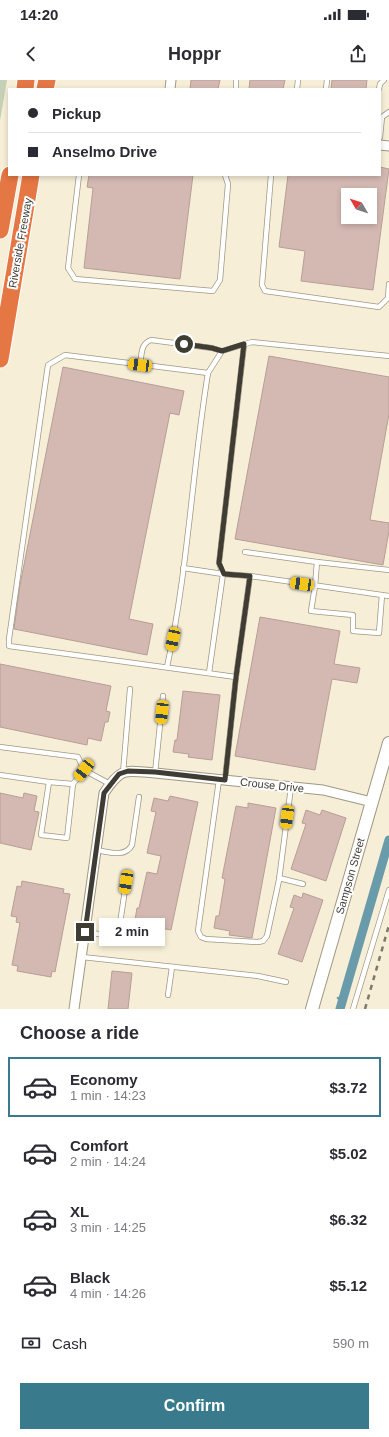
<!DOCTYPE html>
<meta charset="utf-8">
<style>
body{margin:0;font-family:Helvetica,sans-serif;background:#f7f7f7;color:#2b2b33;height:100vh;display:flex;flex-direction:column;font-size:15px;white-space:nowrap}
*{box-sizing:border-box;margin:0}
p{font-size:13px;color:#7c7c81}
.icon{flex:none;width:22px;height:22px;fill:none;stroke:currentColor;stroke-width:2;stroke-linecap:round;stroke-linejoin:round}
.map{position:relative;height:929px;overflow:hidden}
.panel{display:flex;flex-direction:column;background:#fff;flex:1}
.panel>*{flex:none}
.banner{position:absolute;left:8px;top:8px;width:373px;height:88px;border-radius:0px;box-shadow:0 2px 6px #0003;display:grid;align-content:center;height:88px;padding:0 20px;background:#fff}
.needle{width:26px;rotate:309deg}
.controls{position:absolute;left:341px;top:108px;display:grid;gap:8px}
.controls a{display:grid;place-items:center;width:36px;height:36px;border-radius:0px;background:#fff;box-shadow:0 2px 6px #0003;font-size:20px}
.end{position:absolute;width:18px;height:18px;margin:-9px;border:5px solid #3f3c33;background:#fff;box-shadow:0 0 0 2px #fff}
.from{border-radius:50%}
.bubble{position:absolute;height:28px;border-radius:0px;background:#fff;box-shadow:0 2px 6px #0003;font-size:13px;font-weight:700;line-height:28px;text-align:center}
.car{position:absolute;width:12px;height:24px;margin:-12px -6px;border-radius:5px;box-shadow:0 0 3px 1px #0007;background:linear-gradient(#f5c518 24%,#345 0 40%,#f5c518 0 76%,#345 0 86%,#f5c518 0)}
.banner b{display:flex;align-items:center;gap:14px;height:38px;font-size:15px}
.banner b+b{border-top:1px solid #e1e1e2}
.banner i{width:10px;height:10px;background:#2b2b33}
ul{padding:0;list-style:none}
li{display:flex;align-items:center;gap:12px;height:60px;margin:0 8px 6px;padding:0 12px;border:2px solid transparent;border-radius:0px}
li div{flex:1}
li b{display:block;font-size:15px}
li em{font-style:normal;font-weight:700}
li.on{border-color:#397b8c}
li>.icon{width:36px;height:36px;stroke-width:1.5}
h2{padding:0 20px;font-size:18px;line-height:48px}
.pay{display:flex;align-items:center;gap:10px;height:44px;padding:0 20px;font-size:15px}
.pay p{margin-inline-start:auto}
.cta{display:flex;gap:8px;margin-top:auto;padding:8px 20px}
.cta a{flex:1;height:46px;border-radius:0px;background:#397b8c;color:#fff;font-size:16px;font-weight:700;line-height:46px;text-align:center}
.status{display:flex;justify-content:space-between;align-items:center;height:28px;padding:0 20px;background:#fff;direction:ltr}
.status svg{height:11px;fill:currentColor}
header{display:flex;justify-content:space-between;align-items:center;height:52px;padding:0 20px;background:#fff;font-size:18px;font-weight:700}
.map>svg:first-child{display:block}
.green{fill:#c4d1b7}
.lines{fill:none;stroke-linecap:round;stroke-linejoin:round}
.stream{stroke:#699baa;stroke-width:2.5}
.canal{stroke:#699baa;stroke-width:9}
.building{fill:#d4b9b2;stroke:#b79e97;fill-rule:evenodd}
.service-casing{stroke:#a19883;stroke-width:6}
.minor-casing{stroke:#a19883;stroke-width:11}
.tertiary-casing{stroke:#a19883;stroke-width:14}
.motorway-casing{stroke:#fff;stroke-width:19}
.service{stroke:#fff;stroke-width:4.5}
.minor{stroke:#fff;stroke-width:9}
.tertiary{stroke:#fff;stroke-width:12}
.motorway{stroke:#e47743;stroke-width:17}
.rail{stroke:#7d796b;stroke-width:2.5;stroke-dasharray:5 5;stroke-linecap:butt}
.route{stroke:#3f3c33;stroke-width:5}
.labels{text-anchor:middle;stroke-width:4;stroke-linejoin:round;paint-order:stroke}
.street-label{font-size:11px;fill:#3f3c33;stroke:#fff}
</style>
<div class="status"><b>14:20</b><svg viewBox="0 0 49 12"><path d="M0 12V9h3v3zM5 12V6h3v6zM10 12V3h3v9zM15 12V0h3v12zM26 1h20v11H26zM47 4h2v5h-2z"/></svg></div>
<header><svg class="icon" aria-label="back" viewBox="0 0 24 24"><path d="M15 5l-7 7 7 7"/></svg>Hoppr<svg class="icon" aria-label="share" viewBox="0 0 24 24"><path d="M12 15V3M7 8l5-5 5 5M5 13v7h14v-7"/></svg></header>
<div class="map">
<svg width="389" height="929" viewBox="0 0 389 929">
<rect width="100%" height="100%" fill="#f6eed7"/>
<path class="green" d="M0,0H7L0,41Z"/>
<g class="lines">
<path class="stream" d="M338,918L343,920"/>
<path class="canal" d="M340,929L389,760"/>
</g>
<g class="building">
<path d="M191,0H220L218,9H190Z"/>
<path d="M250,0H285L283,9H249Z"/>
<path d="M332,0H367L366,9H331Z"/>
<path d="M380,87L389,89L373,210L301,201L305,171L279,167L288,95H380ZM348,115H370V137H348Z"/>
<path d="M89,95H193L180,199L84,188L93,108L87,107Z"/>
<path d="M269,276L389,297V334L370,440L389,443V451L383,485L235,459Z"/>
<path d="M63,287L184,311L179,335L170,333L129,539L153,544L147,575L14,549L20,505Z"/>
<path d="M260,537L340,551L334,584L360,588L357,603L332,599L315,690L235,676Z"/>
<path d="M0,584L111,606L106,631L110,632L108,642H105L101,661L88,658L87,665L0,647Z"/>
<path d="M183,611L220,615L212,680L188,677L189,674L173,672L175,660H177Z"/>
<path d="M0,713L23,718L24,713L37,716L34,731L39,732L31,770L0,763Z"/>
<path d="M170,716L198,722L171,850L150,846L151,843L135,840L137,828H139L147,792L157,794L161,776L147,773L156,732L151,731L154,718L168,721Z"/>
<path d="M248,723L276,728L252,858L229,855L230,851L214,848L216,836H219L225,799L222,798L236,726L248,728Z"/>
<path d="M306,730L320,735L322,730L346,738L326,801L291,789L306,744L302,743Z"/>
<path d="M22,801L64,809L63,813L70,814L55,892L52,891L51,897L17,891L18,886L12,885L20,843L16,842L17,837L11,836L17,806L21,807Z"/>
<path d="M303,813L323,820L302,882L278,874L294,828L290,827L294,815L302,818Z"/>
<path d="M112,891L132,893L128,929H108Z"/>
</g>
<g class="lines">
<g class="service-casing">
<g id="service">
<path d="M236,9V0"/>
<path d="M297,9L298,0"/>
<path d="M326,9L327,0"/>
<path d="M379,9L380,4L384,0"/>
<path d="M380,57L382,37L389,32"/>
<path d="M79,95L68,188L75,199L213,211L220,200L228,104L225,95"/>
<path d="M271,95L262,205L265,211L379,227L388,218L389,204"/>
<path d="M140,285C142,275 140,264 151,260L212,268L222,271"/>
<path d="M245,472L317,482"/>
<path d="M183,488L223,494L209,593"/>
<path d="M250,496L389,516"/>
<path d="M382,515L379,553L353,551V535L311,531L315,506L317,482L389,490"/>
<path d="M167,587C188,491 192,391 208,293"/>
<path d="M236,597L250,496L223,494L219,483L244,265"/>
<path d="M0,667L78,677L84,690L110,704"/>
<path d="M123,693L130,609"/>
<path d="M155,693L163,616"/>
<path d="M0,695L49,702L41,755L67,758L73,704L84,690"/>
<path d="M219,700L198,851L201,857L206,859L258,862L263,861L267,856L279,800L291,707"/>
<path d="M225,700L236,597L9,566V559L48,285L65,275L208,293L222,271L252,262L389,276"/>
<path d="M49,702L73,704"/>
<path d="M96,770C109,772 125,778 132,765L139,717"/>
<path d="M279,798L303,804"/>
<path d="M85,852L146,861"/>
<path d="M118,857L126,803"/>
<path d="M82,877L258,896L286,902"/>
<path d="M168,915L172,887"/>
<path d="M353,929L389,810"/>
</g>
</g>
<g class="minor-casing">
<g id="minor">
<path d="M170,9L171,0"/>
<path d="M380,65L389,66"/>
<path d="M74,929L104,713C122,686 125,691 155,693L323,710L372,722"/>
</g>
</g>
<g class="tertiary-casing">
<path id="tertiary" d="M312,929L389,663"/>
</g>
<g class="motorway-casing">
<g id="motorway">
<path d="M25,9L26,0"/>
<path d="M45,9L47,0"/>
<path d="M0,150L10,95"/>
<path d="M0,279L31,95"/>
</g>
</g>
<use href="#service" class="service"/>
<use href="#minor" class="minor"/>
<use href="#tertiary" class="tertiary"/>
<use href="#motorway" class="motorway"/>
<path class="rail" d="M365,929L389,845"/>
</g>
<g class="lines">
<path class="route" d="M85,852L104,713L119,694L128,691L155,692L225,700L236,597L250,496L224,494L219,483L244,264L222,271L212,268L184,264"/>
</g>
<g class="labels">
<g class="street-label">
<text transform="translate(20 163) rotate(-80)" y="4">Riverside Freeway</text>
<text transform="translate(272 705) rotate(6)" y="4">Crouse Drive</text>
<text transform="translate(350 796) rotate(-74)" y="4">Sampson Street</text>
</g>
</g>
</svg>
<div class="controls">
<a><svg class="needle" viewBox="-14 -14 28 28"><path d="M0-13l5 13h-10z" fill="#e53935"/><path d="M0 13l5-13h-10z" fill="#7c7c81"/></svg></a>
</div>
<i class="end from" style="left:184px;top:264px"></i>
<i class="end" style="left:85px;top:852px"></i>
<div class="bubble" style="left:99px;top:838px;width:66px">2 min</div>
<i class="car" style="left:140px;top:285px;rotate:277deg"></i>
<i class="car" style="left:302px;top:504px;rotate:278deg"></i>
<i class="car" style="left:173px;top:559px;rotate:192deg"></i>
<i class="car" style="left:162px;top:632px;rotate:186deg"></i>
<i class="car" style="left:84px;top:690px;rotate:218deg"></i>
<i class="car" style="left:287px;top:737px;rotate:188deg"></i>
<i class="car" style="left:126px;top:802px;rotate:189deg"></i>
<div class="banner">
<b><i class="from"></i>Pickup</b>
<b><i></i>Anselmo Drive</b>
</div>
</div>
<section class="panel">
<h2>Choose a ride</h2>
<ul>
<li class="on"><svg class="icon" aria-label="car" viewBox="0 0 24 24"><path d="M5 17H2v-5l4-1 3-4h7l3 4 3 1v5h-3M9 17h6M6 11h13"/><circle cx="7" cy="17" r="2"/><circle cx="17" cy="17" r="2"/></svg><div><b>Economy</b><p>1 min · 14:23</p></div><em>$3.72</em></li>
<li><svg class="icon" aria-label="car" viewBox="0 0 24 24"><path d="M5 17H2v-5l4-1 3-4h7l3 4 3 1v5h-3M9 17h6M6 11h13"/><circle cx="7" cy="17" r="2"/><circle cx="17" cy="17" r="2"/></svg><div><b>Comfort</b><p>2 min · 14:24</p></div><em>$5.02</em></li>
<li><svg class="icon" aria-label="car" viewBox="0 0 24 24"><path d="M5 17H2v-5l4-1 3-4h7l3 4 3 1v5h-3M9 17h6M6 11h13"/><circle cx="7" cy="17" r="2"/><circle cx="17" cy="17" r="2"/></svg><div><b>XL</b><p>3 min · 14:25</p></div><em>$6.32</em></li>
<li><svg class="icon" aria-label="car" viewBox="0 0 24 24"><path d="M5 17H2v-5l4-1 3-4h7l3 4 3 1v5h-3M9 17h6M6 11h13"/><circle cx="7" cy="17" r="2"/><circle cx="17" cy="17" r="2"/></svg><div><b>Black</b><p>4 min · 14:26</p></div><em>$5.12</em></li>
</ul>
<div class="pay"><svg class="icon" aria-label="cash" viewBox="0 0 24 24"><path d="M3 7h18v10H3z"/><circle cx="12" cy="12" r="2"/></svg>Cash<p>590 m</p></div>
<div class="cta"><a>Confirm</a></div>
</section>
